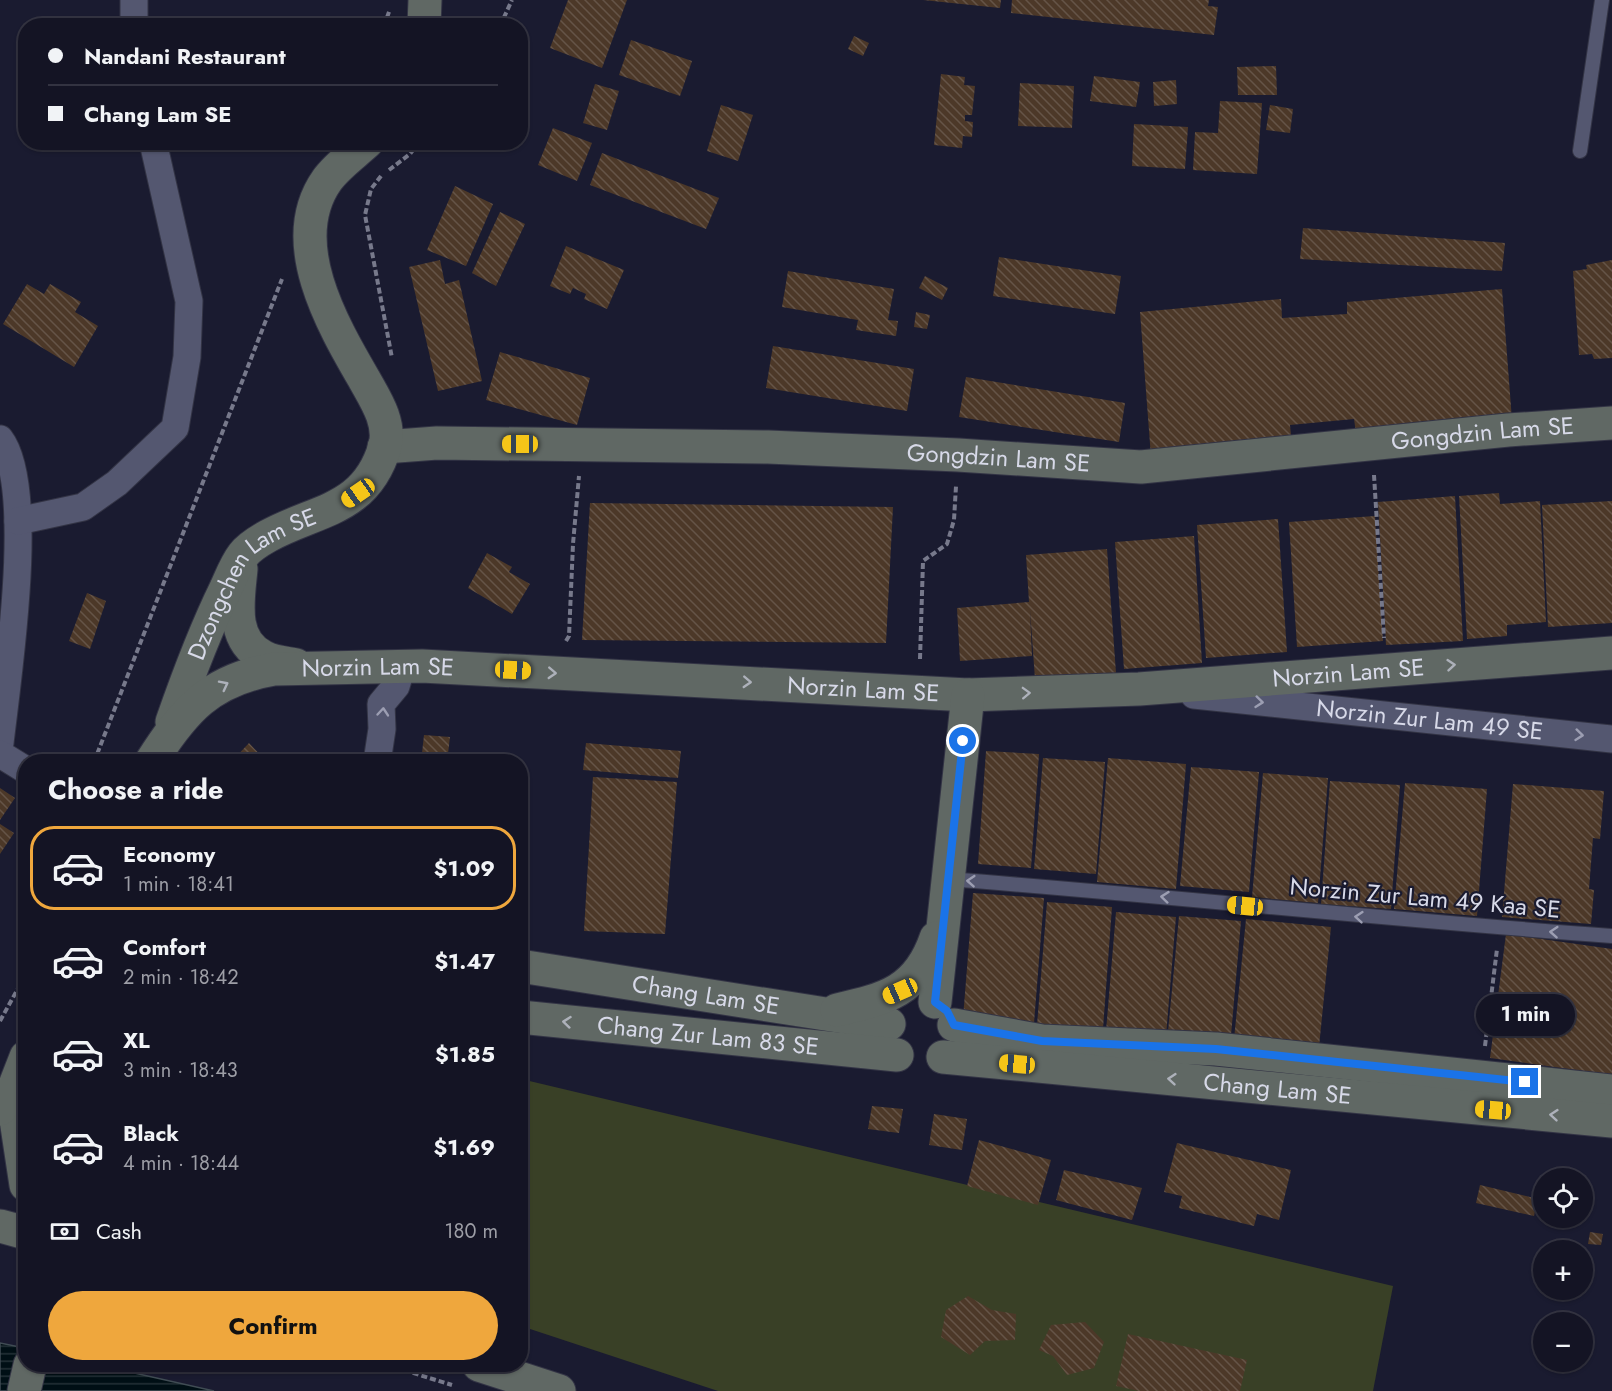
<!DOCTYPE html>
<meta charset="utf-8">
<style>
body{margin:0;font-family:Jost,sans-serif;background:#212131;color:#f1f3f6;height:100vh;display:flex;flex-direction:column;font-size:22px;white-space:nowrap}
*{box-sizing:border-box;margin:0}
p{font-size:20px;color:#9d9ea6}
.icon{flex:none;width:33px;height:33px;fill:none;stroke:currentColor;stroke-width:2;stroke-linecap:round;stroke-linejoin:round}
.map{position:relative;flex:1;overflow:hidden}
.details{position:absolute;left:18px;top:754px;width:510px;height:618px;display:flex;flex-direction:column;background:#141424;border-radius:24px;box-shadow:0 2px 4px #0004,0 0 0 2px #333341}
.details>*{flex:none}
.top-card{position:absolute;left:18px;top:18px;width:510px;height:132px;border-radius:24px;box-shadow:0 2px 4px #0004,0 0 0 2px #333341;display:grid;align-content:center;height:132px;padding:0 30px;background:#141424}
.tools{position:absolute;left:1533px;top:1168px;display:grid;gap:12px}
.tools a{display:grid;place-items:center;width:60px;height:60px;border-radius:50%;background:#141424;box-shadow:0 2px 4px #0004,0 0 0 2px #333341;font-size:30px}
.end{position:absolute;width:27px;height:27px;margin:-14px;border:8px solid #1a73e8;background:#fff;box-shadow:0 0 0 3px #fff}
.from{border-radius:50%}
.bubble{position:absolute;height:42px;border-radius:21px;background:#141424;box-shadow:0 2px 4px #0004,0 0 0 2px #333341;font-size:20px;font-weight:700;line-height:42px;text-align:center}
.car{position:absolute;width:18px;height:36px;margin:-18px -9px;border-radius:8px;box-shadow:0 0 4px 2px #0007;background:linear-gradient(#f5c518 24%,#345 0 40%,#f5c518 0 76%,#345 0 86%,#f5c518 0)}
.top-card b{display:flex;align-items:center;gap:21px;height:57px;font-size:22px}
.top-card b+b{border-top:2px solid #333341}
.top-card i{width:15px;height:15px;background:#f1f3f6}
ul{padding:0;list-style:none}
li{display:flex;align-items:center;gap:18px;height:84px;margin:0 12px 9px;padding:0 18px;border:3px solid transparent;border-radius:24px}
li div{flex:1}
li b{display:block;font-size:22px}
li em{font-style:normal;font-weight:700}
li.active{border-color:#efa73d}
li>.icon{width:54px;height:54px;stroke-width:1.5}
h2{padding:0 30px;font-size:27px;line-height:72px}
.pay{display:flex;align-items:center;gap:15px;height:66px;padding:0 30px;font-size:22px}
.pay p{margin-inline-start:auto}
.action{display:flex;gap:12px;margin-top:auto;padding:12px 30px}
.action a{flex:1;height:69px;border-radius:36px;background:#efa73d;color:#111;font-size:24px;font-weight:700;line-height:69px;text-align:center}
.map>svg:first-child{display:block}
.pitch{fill:#394026}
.water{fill:url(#water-rules);stroke:#404c54;stroke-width:1.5}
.building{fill:url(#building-back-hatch)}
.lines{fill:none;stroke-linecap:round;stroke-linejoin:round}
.lane-casing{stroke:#333445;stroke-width:16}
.street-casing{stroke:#333445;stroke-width:29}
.secondary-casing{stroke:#333445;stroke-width:35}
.path{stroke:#77798b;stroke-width:4;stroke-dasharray:6 3;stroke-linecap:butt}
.lane{stroke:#545770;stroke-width:14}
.street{stroke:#545770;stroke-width:27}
.secondary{stroke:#606864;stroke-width:33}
.oneway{stroke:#adb1ba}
.oneway2{stroke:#9c9eb2}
.route{stroke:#1a73e8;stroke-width:8}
.labels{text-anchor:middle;stroke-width:4.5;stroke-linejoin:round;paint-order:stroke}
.street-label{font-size:24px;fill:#d7d9e8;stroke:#1a1b30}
</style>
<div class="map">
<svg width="1612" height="1391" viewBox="0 0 1612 1391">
<defs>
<pattern id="water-rules" width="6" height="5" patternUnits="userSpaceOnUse" patternTransform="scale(1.5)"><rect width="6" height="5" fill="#000f15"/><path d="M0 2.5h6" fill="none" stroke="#243137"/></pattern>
<pattern id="building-back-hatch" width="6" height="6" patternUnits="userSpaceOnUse" patternTransform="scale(1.5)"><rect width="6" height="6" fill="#4c3828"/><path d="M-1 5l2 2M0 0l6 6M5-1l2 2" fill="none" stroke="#655447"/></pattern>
</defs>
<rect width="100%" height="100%" fill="#1a1b30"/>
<path class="pitch" d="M521,1079L1393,1286L1373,1391H718L521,1326Z"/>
<path class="water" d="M0,1343L25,1348L26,1365H99L214,1391H0Z"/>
<g class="building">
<path d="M568,0H627L602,68L550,48Z"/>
<path d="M923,0H1001L1000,8Z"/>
<path d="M1012,0H1209L1208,6L1218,7L1214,35L1011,13Z"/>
<path d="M854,36L869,43L863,56L848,49Z"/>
<path d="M631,40L692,61L680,96L619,75Z"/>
<path d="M1276,66L1277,95H1238L1237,67Z"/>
<path d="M941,74L965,77L964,85L975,86L972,115H965V121L973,122L972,137L963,136L962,148L934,145Z"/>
<path d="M1094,76L1140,82L1136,107L1090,101Z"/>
<path d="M1176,80L1177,104L1154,106L1153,82Z"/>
<path d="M1020,83L1074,86L1072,128L1018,126Z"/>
<path d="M595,84L619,91L607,130L583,123Z"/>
<path d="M1220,101L1262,103L1257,174L1193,170L1195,132L1218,133Z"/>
<path d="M721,105L753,115L738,161L707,151Z"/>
<path d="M1270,105L1293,109L1290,133L1266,130Z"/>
<path d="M1134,124L1188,127L1185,169L1132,166Z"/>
<path d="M553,128L592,143L577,181L538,165Z"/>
<path d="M602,153L719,198L706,229L590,185Z"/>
<path d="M455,186L493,204L466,266L427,250Z"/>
<path d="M500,212L525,224L496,286L472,273Z"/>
<path d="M1303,228L1505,243L1502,271L1300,259Z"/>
<path d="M566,246L624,270L607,309L584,299L586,294L573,288L570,294L550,286Z"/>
<path d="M999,257L1121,276L1115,314L993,296Z"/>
<path d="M440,260L445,284L459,280L482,381L438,391L409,267Z"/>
<path d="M1612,260V358L1594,359L1592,354L1579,355L1573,271L1587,269L1586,265Z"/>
<path d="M788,271L894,289L888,320L898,321L896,336L856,330L858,320L782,307Z"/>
<path d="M925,276L948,288L942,300L919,288Z"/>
<path d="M27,284L44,294L50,284L81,302L75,312L98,326L74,367L3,324Z"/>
<path d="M1502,289L1512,420L1356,433L1354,419L1290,425L1292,445L1151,457L1140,312L1281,299L1282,318L1347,314V302Z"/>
<path d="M916,312L930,315L927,329L914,327Z"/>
<path d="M773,346L914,369L907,411L766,388Z"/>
<path d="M500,352L590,378L577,425L486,400Z"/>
<path d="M966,377L1125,403L1119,442L959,417Z"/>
<path d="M1499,493L1500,504L1540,501L1546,622L1507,625V636L1467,639L1459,496Z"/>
<path d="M1455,496L1463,641L1386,645L1378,502Z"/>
<path d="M1612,501V623L1548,627L1542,505Z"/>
<path d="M590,503L893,507L886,643L582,640Z"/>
<path d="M1375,516L1383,641L1297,647L1289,522Z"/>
<path d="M1278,519L1287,652L1206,658L1197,525Z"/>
<path d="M1194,536L1202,663L1124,669L1115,542Z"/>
<path d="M1107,549L1116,673L1035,679L1030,610L1032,656L960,661L957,608L1029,602L1026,555Z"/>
<path d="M487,553L512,567L509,572L530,584L512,614L468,588Z"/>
<path d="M87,593L106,601L90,649L69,641Z"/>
<path d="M424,735L450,737L447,762H421Z"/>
<path d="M249,743L267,762H231Z"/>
<path d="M586,743L681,751L678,778L583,770Z"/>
<path d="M986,751L1039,754L1031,868L978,864Z"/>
<path d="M1043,758L1105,762L1096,874L1034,869Z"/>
<path d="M1108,758L1186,764L1176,889L1097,882Z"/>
<path d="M1191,767L1259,772L1249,892L1180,886Z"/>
<path d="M1263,773L1328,778L1318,903L1252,897Z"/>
<path d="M593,777L677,782L665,934L584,931Z"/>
<path d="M1330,781L1400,785L1391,909L1321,904Z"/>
<path d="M1405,783L1487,789L1477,916L1394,909Z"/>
<path d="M1513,784L1604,791L1600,839L1593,838L1589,889L1594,890L1591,924L1502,917Z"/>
<path d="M0,788L15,798L0,820Z"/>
<path d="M0,824L14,833L0,854Z"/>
<path d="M973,893L1044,898L1034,1023L963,1018Z"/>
<path d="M1047,902L1112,907L1103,1029L1037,1025Z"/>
<path d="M1116,912L1176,917L1166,1036L1106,1031Z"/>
<path d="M1179,916L1241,921L1230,1047L1167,1042Z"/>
<path d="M1246,919L1331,927L1318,1057L1233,1049Z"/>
<path d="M1506,934L1612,949V1075L1490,1058Z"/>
<path d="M872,1106L903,1109L899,1133L868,1129Z"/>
<path d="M934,1114L967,1119L962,1150L929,1145Z"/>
<path d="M979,1140L1051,1160L1038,1205L967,1186Z"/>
<path d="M1177,1143L1291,1170L1279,1220L1257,1214L1254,1226L1179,1208L1182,1196L1164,1192Z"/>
<path d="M1064,1170L1142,1188L1132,1220L1056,1200Z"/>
<path d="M1480,1185L1538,1199L1534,1216L1476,1203Z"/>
<path d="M1590,1232L1603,1234L1601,1245L1588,1244Z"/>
<path d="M968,1296L992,1310L1016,1314L1015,1340L985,1341L970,1355L941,1337L946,1310Z"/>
<path d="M1085,1322L1104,1342L1094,1368L1067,1375L1053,1356L1039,1350L1051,1325Z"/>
<path d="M1128,1334L1247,1360L1240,1391H1139L1116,1386Z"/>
</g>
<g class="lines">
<g class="lane-casing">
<g id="lane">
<path d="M1580,151L1602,0"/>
<path d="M948,879C1169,896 1390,920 1612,936"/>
</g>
</g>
<g class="street-casing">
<g id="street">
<path d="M134,0V26"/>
<path d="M0,439C37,487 7,680 0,743"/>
<path d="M18,521L83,507L117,483L175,428L187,357L189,301L153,142"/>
<path id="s1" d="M1194,695L1612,739"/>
<path d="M0,754L26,770"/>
<path d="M377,762L382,729L381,704L396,686L402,666"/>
</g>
</g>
<g class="secondary-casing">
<g id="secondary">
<path d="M424,26L425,0"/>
<path id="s2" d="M384,447L437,443L768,447L958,455L1141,467L1508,430L1612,423"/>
<path d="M241,569C238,600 230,641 264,657C273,662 286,663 296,665"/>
<path id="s3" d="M172,722C188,676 205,631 226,588C231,577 236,564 243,555C249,547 259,541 268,536C317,509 366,511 385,446C391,422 375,399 364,379C332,324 284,241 327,180C337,166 354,154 367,142"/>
<path id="s4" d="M151,762C184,710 210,680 274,669L422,666L968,695L1139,689L1612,653"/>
<path id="s5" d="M520,966L889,1024"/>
<path d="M935,1002L968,695"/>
<path d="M837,1010C886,999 918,991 936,938"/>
<path id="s6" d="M520,1017L897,1055"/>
<path d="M954,1025L1042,1041L1216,1049L1612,1091"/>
<path id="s7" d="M943,1057L1612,1121"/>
<path d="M12,1093L26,1185"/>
<path d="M0,1109L12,1093L26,1057"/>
<path d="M0,1226L26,1233"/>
<path d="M479,1365L559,1391"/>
<path d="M24,1391L30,1365"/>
</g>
</g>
<g class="path">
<path d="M384,26L390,9"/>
<path d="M500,26L512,0"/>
<path d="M389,170L410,154L419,142"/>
<path d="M381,176L371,189L365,215L392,358"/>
<path d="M1374,475L1384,638"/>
<path d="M566,641L569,636L573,544L579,476"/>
<path d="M920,659L923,561L947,544L954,520L956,486"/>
<path d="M94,762L282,279"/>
<path d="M0,1021L26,974"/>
<path d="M1485,1046L1497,949"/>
<path d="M387,1365L452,1385"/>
</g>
<use href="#lane" class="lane"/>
<use href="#street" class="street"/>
<use href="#secondary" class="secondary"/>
</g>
<defs><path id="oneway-chevron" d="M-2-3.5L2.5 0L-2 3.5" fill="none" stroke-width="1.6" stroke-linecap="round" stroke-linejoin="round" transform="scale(1.5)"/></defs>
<g class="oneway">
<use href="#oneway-chevron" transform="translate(1451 665) rotate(-5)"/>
<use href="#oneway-chevron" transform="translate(552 673) rotate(3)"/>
<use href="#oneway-chevron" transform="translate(747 682) rotate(3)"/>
<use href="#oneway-chevron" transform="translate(224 685) rotate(-27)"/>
<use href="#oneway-chevron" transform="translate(1026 693) rotate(-2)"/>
<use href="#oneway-chevron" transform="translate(567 1022) rotate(-174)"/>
<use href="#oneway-chevron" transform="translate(1172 1079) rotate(-175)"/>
<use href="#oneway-chevron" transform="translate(1554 1115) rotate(-175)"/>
</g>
<g class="oneway2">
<use href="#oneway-chevron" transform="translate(1259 702) rotate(6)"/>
<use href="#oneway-chevron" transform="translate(383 712) rotate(-85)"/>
<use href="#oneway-chevron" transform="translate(1579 735) rotate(6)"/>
<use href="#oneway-chevron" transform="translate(971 881) rotate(-176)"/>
<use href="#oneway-chevron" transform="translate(1165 897) rotate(-174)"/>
<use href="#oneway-chevron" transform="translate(1359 917) rotate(-175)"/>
<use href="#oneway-chevron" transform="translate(1554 932) rotate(-176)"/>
</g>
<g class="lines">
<path class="route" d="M963,741L935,1002L947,1011L954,1025L1042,1041L1216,1049L1525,1082"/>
</g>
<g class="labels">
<g class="street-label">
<text dy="8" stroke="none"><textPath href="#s2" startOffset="1101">Gongdzin Lam SE</textPath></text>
<text dy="8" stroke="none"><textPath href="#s2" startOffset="615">Gongdzin Lam SE</textPath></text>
<text dy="8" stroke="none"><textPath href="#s3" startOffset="166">Dzongchen Lam SE</textPath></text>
<text dy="8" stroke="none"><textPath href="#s4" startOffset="264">Norzin Lam SE</textPath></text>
<text dy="8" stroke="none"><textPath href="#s4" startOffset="1236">Norzin Lam SE</textPath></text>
<text dy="8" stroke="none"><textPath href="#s4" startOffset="750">Norzin Lam SE</textPath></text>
<text dy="8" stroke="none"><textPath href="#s1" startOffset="237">Norzin Zur Lam 49 SE</textPath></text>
<text transform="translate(1425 898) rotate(5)" y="8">Norzin Zur Lam 49 Kaa SE</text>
<text dy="8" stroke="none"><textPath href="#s5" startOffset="188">Chang Lam SE</textPath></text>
<text dy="8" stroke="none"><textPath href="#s6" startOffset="189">Chang Zur Lam 83 SE</textPath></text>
<text dy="8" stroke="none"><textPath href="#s7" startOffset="336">Chang Lam SE</textPath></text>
</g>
</g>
</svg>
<div class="tools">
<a><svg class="icon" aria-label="locate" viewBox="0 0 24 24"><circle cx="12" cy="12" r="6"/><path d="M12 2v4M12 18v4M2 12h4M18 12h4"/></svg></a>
<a>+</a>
<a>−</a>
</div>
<i class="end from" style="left:963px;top:741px"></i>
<i class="end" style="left:1525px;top:1082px"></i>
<div class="bubble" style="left:1476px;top:994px;width:99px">1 min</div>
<i class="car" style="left:520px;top:444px;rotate:270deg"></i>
<i class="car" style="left:358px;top:493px;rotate:235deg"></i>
<i class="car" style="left:513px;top:670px;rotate:93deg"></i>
<i class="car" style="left:1245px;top:906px;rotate:276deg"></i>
<i class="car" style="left:900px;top:991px;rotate:246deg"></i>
<i class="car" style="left:1017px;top:1064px;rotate:275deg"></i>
<i class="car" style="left:1493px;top:1110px;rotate:275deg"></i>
<div class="top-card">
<b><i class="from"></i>Nandani Restaurant</b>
<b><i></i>Chang Lam SE</b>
</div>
<section class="details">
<h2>Choose a ride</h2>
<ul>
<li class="active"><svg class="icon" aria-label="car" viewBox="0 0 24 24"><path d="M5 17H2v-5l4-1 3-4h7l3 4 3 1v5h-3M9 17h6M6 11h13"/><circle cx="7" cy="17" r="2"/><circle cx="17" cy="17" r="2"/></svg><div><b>Economy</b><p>1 min · 18:41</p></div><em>$1.09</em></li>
<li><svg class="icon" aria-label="car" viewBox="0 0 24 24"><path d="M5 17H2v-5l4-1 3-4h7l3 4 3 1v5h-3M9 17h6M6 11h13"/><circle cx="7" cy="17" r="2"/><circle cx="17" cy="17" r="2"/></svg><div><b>Comfort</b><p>2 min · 18:42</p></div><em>$1.47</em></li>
<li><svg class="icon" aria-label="car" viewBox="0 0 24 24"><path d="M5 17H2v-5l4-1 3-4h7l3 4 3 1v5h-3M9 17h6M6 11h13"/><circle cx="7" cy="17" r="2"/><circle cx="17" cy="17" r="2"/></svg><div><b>XL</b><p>3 min · 18:43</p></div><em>$1.85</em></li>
<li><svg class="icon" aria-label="car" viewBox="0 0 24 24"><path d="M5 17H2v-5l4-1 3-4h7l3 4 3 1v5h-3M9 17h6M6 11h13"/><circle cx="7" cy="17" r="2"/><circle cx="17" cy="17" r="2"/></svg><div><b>Black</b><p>4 min · 18:44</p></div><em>$1.69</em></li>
</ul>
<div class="pay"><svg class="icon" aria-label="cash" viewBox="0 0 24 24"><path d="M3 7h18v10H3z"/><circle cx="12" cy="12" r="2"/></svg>Cash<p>180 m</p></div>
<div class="action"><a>Confirm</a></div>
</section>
</div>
